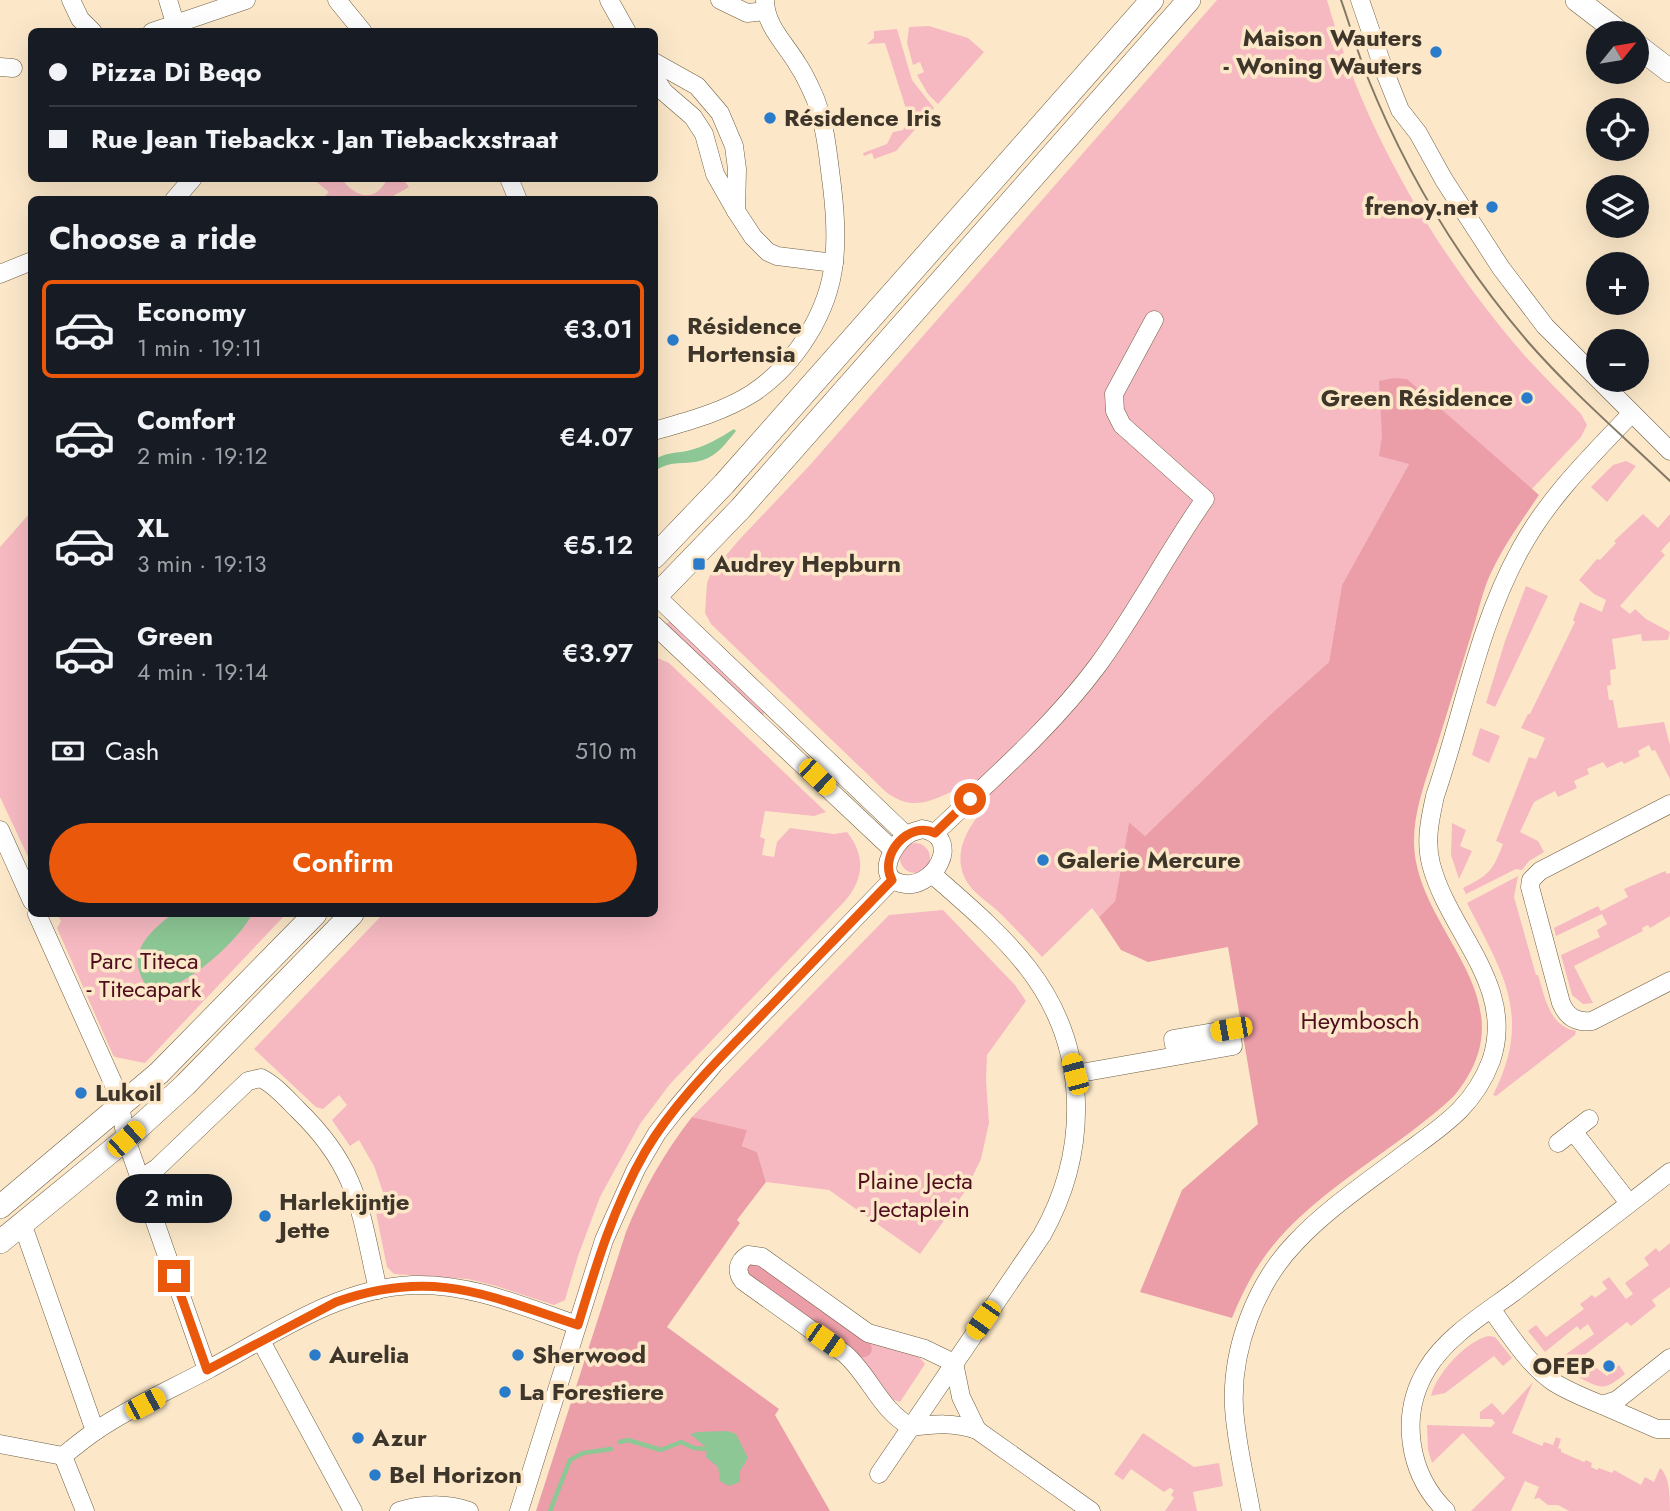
<!DOCTYPE html>
<meta charset="utf-8">
<style>
body{margin:0;font-family:Jost,sans-serif;background:#242831;color:#f1f3f6;height:100vh;display:flex;flex-direction:column;font-size:26px;white-space:nowrap}
*{box-sizing:border-box;margin:0}
p{font-size:23px;color:#9ea1a6}
.icon{flex:none;width:38px;height:38px;fill:none;stroke:currentColor;stroke-width:2;stroke-linecap:round;stroke-linejoin:round}
.map{position:relative;flex:1;overflow:hidden}
.panel{position:absolute;left:28px;top:196px;width:630px;height:721px;display:flex;flex-direction:column;background:#171b24;border-radius:10px;box-shadow:0 7px 28px #0002}
.panel>*{flex:none}
.guide{position:absolute;left:28px;top:28px;width:630px;height:154px;border-radius:10px;box-shadow:0 7px 28px #0002;display:grid;align-content:center;height:154px;padding:0 21px;background:#171b24}
.needle{width:46px;rotate:60deg}
.buttons{position:absolute;left:1586px;top:21px;display:grid;gap:14px}
.buttons a{display:grid;place-items:center;width:63px;height:63px;border-radius:50%;background:#171b24;box-shadow:0 7px 28px #0002;font-size:35px}
.end{position:absolute;width:32px;height:32px;margin:-16px;border:9px solid #ea580c;background:#fff;box-shadow:0 0 0 4px #fff}
.from{border-radius:50%}
.bubble{position:absolute;height:49px;border-radius:24px;background:#171b24;box-shadow:0 7px 28px #0002;font-size:23px;font-weight:600;line-height:49px;text-align:center}
.car{position:absolute;width:21px;height:42px;margin:-21px -10px;border-radius:9px;box-shadow:0 0 5px 2px #0007;background:linear-gradient(#f5c518 24%,#345 0 40%,#f5c518 0 76%,#345 0 86%,#f5c518 0)}
.guide b{display:flex;align-items:center;gap:24px;height:66px;font-size:26px}
.guide b+b{border-top:2px solid #363941}
.guide i{width:18px;height:18px;background:#f1f3f6}
ul{padding:0;list-style:none}
li{display:flex;align-items:center;gap:21px;height:98px;margin:0 14px 10px;padding:0 7px;border:4px solid transparent;border-radius:10px}
li div{flex:1}
li b{display:block;font-size:26px}
li em{font-style:normal;font-weight:600}
li.selected{border-color:#ea580c}
li>.icon{width:63px;height:63px;stroke-width:1.5}
h2{padding:0 21px;font-size:32px;line-height:84px}
.pay{display:flex;align-items:center;gap:18px;height:77px;padding:0 21px;font-size:26px}
.pay p{margin-inline-start:auto}
.cta{display:flex;gap:14px;margin-top:auto;padding:14px 21px}
.cta a{flex:1;height:80px;border-radius:42px;background:#ea580c;color:#fff;font-size:28px;font-weight:600;line-height:80px;text-align:center}
.map>svg:first-child{display:block}
.green{fill:#f6b9c1}
.forest{fill:#eb9ea8}
.water{fill:#8dc795}
.lines{fill:none;stroke-linecap:round;stroke-linejoin:round}
.stream{stroke:#8dc795;stroke-width:4.5}
.minor-casing{stroke:#6f5e42;stroke-width:19}
.major-casing{stroke:#6f5e42;stroke-width:24}
.minor{stroke:#fff;stroke-width:18}
.major{stroke:#fff;stroke-width:23}
.tram{stroke:#847865;stroke-width:2}
.route{stroke:#ea580c;stroke-width:9}
.poi-dot{fill:#2a7ccb;stroke:#fce8c9;stroke-width:2.5}
.labels{text-anchor:middle;stroke-width:7;stroke-linejoin:round;paint-order:stroke}
.poi-label{font-size:24px;font-weight:bold;fill:#3e362a;stroke:#fce8c9;text-anchor:start}
.park-label{font-size:24px;fill:#500d1f;stroke:#fce8c9}
</style>
<div class="map">
<svg width="1670" height="1511" viewBox="0 0 1670 1511">
<rect width="100%" height="100%" fill="#fce8c9"/>
<g class="green">
<path d="M1217,0H1327C1364,132 1436,253 1525,356C1543,376 1563,395 1581,414L1587,425L1581,437L1531,490L1408,380L1409,464L1342,585L1329,662L1272,713L1145,836L1129,822L1115,901L1099,917L1092,908L1042,957C1029,943 1015,928 1001,914C991,904 977,896 969,885C952,861 963,835 978,816L951,792C927,803 910,810 886,792L711,624L705,613L707,583L711,573L739,540L810,465Z"/>
<path d="M929,26L968,38L984,52L938,104L928,94L917,75L924,72L920,62L913,65L907,43L909,27Z"/>
<path d="M897,29L912,80L934,108L896,151L874,159L872,153L864,156L863,153L887,144L893,132L903,130L909,118L885,43L867,44L874,38V31Z"/>
<path d="M313,179H342C355,198 376,203 387,179H403L409,187L388,199H322L329,192Z"/>
<path d="M1626,461L1636,466L1607,502L1591,487L1613,465Z"/>
<path d="M31,512V863L0,797V547Z"/>
<path d="M1643,514L1658,528L1670,514V541L1661,551L1665,555L1620,606L1630,614L1635,609L1646,619L1670,632L1668,640L1642,641L1641,634L1612,639L1616,669L1610,670L1611,685L1607,686L1609,700H1613L1618,728L1664,722L1670,745V779L1655,750L1652,751L1649,745L1638,751L1640,756L1624,764L1622,761L1607,768L1603,762L1587,769L1589,774L1574,781L1577,788L1558,797L1555,791L1534,802L1520,832L1538,841L1544,852L1529,861L1522,870L1516,869L1466,894L1463,888C1490,874 1492,872 1503,844L1496,841L1529,757L1536,759L1545,738L1521,728L1528,714H1530L1575,622L1573,620L1580,602L1602,612L1606,600L1594,594L1579,580L1597,559L1600,560L1616,543L1614,541Z"/>
<path d="M1526,586L1548,596L1495,707L1486,703L1505,641Z"/>
<path d="M671,620L765,711L764,714L761,715L665,625Z"/>
<path d="M655,657L669,663L826,812L814,816L765,811L760,837L765,839L762,855L774,857L777,842L790,828L834,834L847,832C866,856 864,880 844,902L670,1084L640,1124L600,1197L578,1256L565,1300L554,1305L496,1286L468,1279L394,1274L387,1267L373,1198L384,1195L374,1166L359,1140L350,1146L332,1120L347,1105L339,1095L323,1109L316,1107L254,1049L383,914H654Z"/>
<path d="M1480,728L1500,736L1489,763L1472,755Z"/>
<path d="M1452,823L1466,830L1460,846L1472,851L1459,879L1451,855Z"/>
<circle cx="915" cy="858" r="15"/>
<path d="M1665,871L1667,874L1670,873V916L1650,928L1648,925L1642,928L1643,931L1574,966L1593,1003L1583,1004L1572,995L1561,955L1600,937L1597,930L1607,924L1602,914L1556,936L1554,928L1598,906L1601,911L1628,897L1624,889Z"/>
<path d="M1518,876L1514,897L1536,975H1538C1545,997 1549,1026 1576,1031L1575,1035L1496,1096L1493,1095C1533,1016 1503,974 1467,903Z"/>
<path d="M943,910L1015,985L1026,1001L987,1055L986,1080L989,1123L981,1159L966,1190L920,1254L829,1190L766,1182L757,1152L742,1146L747,1130L692,1117L889,915Z"/>
<path d="M57,914H286L145,1063L115,1057L113,1055L57,928L61,921Z"/>
<path d="M1670,1243V1287L1652,1300L1656,1306L1631,1326L1627,1322L1565,1370L1555,1362L1594,1334L1588,1324L1580,1330L1577,1326L1545,1352L1528,1331L1536,1325L1546,1337L1584,1309L1580,1304L1592,1295L1595,1298L1607,1289L1602,1282L1609,1277L1626,1299L1633,1294L1625,1283L1649,1265L1644,1258L1656,1248L1659,1252Z"/>
<path d="M1489,1336L1495,1337L1512,1358L1503,1366L1494,1356L1445,1393L1431,1396C1436,1374 1467,1340 1489,1336Z"/>
<path d="M870,1343C888,1347 915,1348 925,1364L900,1402L888,1398L859,1357Z"/>
<path d="M1619,1365L1625,1374C1604,1391 1602,1389 1578,1377L1594,1366L1607,1376Z"/>
<path d="M1533,1382L1512,1433L1542,1446L1544,1442L1553,1445L1556,1437L1561,1439L1558,1448L1561,1449V1452L1584,1462L1586,1460L1592,1463L1591,1467L1597,1470L1599,1468L1612,1473L1614,1470L1641,1485L1645,1477L1654,1482L1660,1468C1670,1477 1670,1496 1670,1511H1569L1558,1505H1548L1539,1498L1534,1499L1539,1487L1525,1481L1511,1511H1471L1505,1478L1463,1433L1432,1463L1428,1450L1427,1425L1491,1427L1495,1423L1492,1419H1480V1412L1492,1403L1503,1415Z"/>
<path d="M1143,1433L1194,1467L1219,1463L1223,1486L1193,1492L1197,1511H1165L1174,1498L1171,1495L1174,1490L1170,1488L1164,1492L1131,1469L1123,1480L1114,1474Z"/>
</g>
<g class="forest">
<path d="M1394,378L1407,379L1539,495C1520,523 1500,551 1487,582C1481,598 1477,616 1472,632C1461,668 1450,703 1439,739C1429,771 1414,807 1414,841C1414,932 1535,998 1454,1096C1397,1150 1311,1192 1265,1256C1251,1275 1241,1296 1232,1318L1140,1292L1182,1190L1258,1124L1228,947L1148,962L1121,950L1099,917L1115,901L1129,822L1145,836L1272,713L1329,662L1342,585L1409,464L1379,456L1382,436L1379,381Z"/>
<path d="M692,1117L747,1130L742,1146L757,1152L766,1182L737,1220L740,1223L667,1327L779,1409L775,1415L830,1511H536L626,1232C643,1190 664,1153 692,1117Z"/>
<path d="M753,1261L870,1343C875,1351 869,1359 859,1357L748,1277L745,1268Z"/>
</g>
<g class="water">
<path d="M734,429L736,431C727,442 717,456 703,460C684,466 673,459 655,471V459C666,453 675,453 687,451C704,447 720,438 734,429Z"/>
<path d="M172,914H252C241,938 185,990 157,989C149,989 144,984 141,976C129,948 153,930 172,914Z"/>
<path d="M727,1431L736,1434L748,1458L740,1471V1482L729,1486L720,1481L718,1467L706,1457L707,1448L690,1434L698,1432Z"/>
</g>
<g class="lines">
<g class="stream">
<path d="M620,1442L628,1440L661,1450L681,1442L694,1448L707,1449"/>
<path d="M550,1511L570,1460L583,1453L611,1449"/>
</g>
<g class="minor-casing">
<g id="minor">
<path d="M71,0L80,19L93,32"/>
<path d="M168,0L175,23"/>
<path d="M337,0L363,32"/>
<path d="M609,0L627,32"/>
<path d="M720,0L747,13L766,11"/>
<path d="M1360,0L1384,70L1400,110L1418,133L1444,180L1501,268L1545,326L1670,451"/>
<path d="M152,32L246,0"/>
<path d="M654,62L697,86L720,113L734,146L737,169L736,211L753,237L768,252L777,256L834,263"/>
<path d="M0,67L13,68"/>
<path d="M654,77L664,92L693,117L704,134L715,174L736,211"/>
<path d="M509,178L518,200"/>
<path d="M174,200L193,178"/>
<path d="M0,274L32,261"/>
<path d="M654,431C689,421 723,412 753,393C796,364 829,312 834,261C837,236 835,211 832,186C828,156 826,127 815,98C810,87 805,75 798,65C786,44 765,26 765,0"/>
<path d="M654,594L906,835"/>
<path d="M654,625L893,850"/>
<path d="M1670,804L1540,871L1531,880L1530,887L1561,1003C1567,1017 1577,1023 1592,1021L1670,981"/>
<path d="M922,829C965,837 933,893 900,883C875,877 893,844 907,835C911,832 917,831 922,829Z"/>
<path d="M0,830L32,901"/>
<path d="M935,833C991,780 1052,727 1098,665C1137,612 1167,553 1205,499L1122,425L1115,411L1114,394L1154,320"/>
<path d="M37,914L118,1094L126,1139L207,1370"/>
<path d="M1075,1074L1233,1046L1231,1029L1173,1039L1176,1055"/>
<path d="M1573,1131L1629,1203"/>
<path d="M1558,1143L1589,1119"/>
<path d="M140,1179L157,1168L248,1081L261,1078C275,1085 287,1099 298,1110C359,1169 360,1211 378,1290"/>
<path d="M22,1223L95,1431"/>
<path d="M1491,1309C1509,1333 1527,1363 1552,1381C1567,1391 1585,1398 1602,1405"/>
<path d="M261,1341L353,1511"/>
<path d="M1670,1358L1617,1400L1602,1405L1657,1429H1670"/>
<path d="M954,1363L961,1397L977,1430"/>
<path d="M911,1427C880,1410 870,1376 845,1354L743,1281C736,1272 737,1262 748,1255L762,1257L868,1333L925,1349L954,1363"/>
<path d="M911,1427C935,1424 953,1422 977,1430L1091,1511"/>
<path d="M0,1444L63,1456C74,1447 85,1438 97,1430C132,1406 172,1389 209,1369C273,1335 338,1288 413,1285C471,1283 524,1307 577,1325"/>
<path d="M63,1456L85,1511"/>
<path d="M879,1474L1042,1235C1090,1150 1089,1047 1028,968C1001,933 965,903 932,874"/>
<path d="M399,1511C422,1504 446,1503 469,1511"/>
<path d="M519,1511L604,1240L636,1169L657,1133L675,1110L714,1064L892,880"/>
<path d="M1251,1511C1245,1477 1236,1442 1234,1407C1231,1349 1256,1283 1296,1242C1328,1208 1369,1181 1407,1152C1444,1125 1474,1106 1491,1061C1517,986 1448,931 1431,864C1425,841 1430,819 1435,796C1463,715 1478,626 1520,550C1548,498 1591,456 1631,414"/>
<path d="M1446,1511C1408,1474 1399,1415 1427,1369C1446,1337 1484,1314 1514,1292C1566,1252 1619,1212 1670,1172"/>
</g>
</g>
<g class="major-casing">
<g id="major">
<path d="M1577,0L1620,33"/>
<path d="M1636,45L1670,71"/>
<path d="M654,557L724,484L1152,0"/>
<path d="M654,598L741,508L1189,0"/>
<path d="M0,1207L159,1073L315,914"/>
<path d="M0,1242L126,1139L185,1085L352,914"/>
</g>
</g>
<use href="#minor" class="minor"/>
<use href="#major" class="major"/>
<path class="tram" d="M1341,0C1350,25 1357,51 1367,76C1406,173 1461,264 1529,343C1572,392 1623,436 1670,481"/>
</g>
<g class="lines">
<path class="route" d="M174,1276L207,1370L336,1302C433,1268 486,1295 578,1325C596,1265 614,1206 645,1152C674,1103 716,1062 755,1022C801,975 846,927 892,880C878,855 909,820 935,833L970,799"/>
</g>
<g class="poi-dot">
<circle cx="1436" cy="52" r="7"/>
<circle cx="770" cy="118" r="7"/>
<circle cx="1492" cy="207" r="7"/>
<circle cx="673" cy="340" r="7"/>
<circle cx="1527" cy="398" r="7"/>
<rect x="692" y="557" width="14" height="14" rx="3.5"/>
<circle cx="1043" cy="860" r="7"/>
<circle cx="81" cy="1093" r="7"/>
<circle cx="265" cy="1216" r="7"/>
<circle cx="315" cy="1355" r="7"/>
<circle cx="518" cy="1355" r="7"/>
<circle cx="1609" cy="1366" r="7"/>
<circle cx="505" cy="1392" r="7"/>
<circle cx="358" cy="1438" r="7"/>
<circle cx="375" cy="1475" r="7"/>
</g>
<g class="labels">
<g class="poi-label">
<text x="1422" y="46" text-anchor="end">Maison Wauters<tspan x="1422" dy="28">- Woning Wauters</tspan></text>
<text x="784" y="126">Résidence Iris</text>
<text x="1478" y="215" text-anchor="end">frenoy.net</text>
<text x="687" y="334">Résidence<tspan x="687" dy="28">Hortensia</tspan></text>
<text x="1513" y="406" text-anchor="end">Green Résidence</text>
<text x="713" y="572">Audrey Hepburn</text>
<text x="1057" y="868">Galerie Mercure</text>
<text x="95" y="1101">Lukoil</text>
<text x="279" y="1210">Harlekijntje<tspan x="279" dy="28">Jette</tspan></text>
<text x="329" y="1363">Aurelia</text>
<text x="532" y="1363">Sherwood</text>
<text x="1595" y="1374" text-anchor="end">OFEP</text>
<text x="519" y="1400">La Forestiere</text>
<text x="372" y="1446">Azur</text>
<text x="389" y="1483">Bel Horizon</text>
</g>
<g class="park-label">
<text x="144" y="969">Parc Titeca<tspan x="144" dy="28">- Titecapark</tspan></text>
<text x="1360" y="1029">Heymbosch</text>
<text x="915" y="1189">Plaine Jecta<tspan x="915" dy="28">- Jectaplein</tspan></text>
</g>
</g>
</svg>
<div class="buttons">
<a><svg class="needle" viewBox="-14 -14 28 28"><path d="M0-13l5 13h-10z" fill="#e53935"/><path d="M0 13l5-13h-10z" fill="#9ea1a6"/></svg></a>
<a><svg class="icon" aria-label="locate" viewBox="0 0 24 24"><circle cx="12" cy="12" r="6"/><path d="M12 2v4M12 18v4M2 12h4M18 12h4"/></svg></a>
<a><svg class="icon" aria-label="layers" viewBox="0 0 24 24"><path d="M12 4l9 5-9 5-9-5zM3 14l9 5 9-5"/></svg></a>
<a>+</a>
<a>−</a>
</div>
<i class="end from" style="left:970px;top:799px"></i>
<i class="end" style="left:174px;top:1276px"></i>
<div class="bubble" style="left:116px;top:1174px;width:116px">2 min</div>
<i class="car" style="left:817px;top:777px;rotate:134deg"></i>
<i class="car" style="left:1231px;top:1029px;rotate:260deg"></i>
<i class="car" style="left:1075px;top:1074px;rotate:345deg"></i>
<i class="car" style="left:126px;top:1139px;rotate:48deg"></i>
<i class="car" style="left:983px;top:1320px;rotate:215deg"></i>
<i class="car" style="left:825px;top:1340px;rotate:125deg"></i>
<i class="car" style="left:145px;top:1404px;rotate:62deg"></i>
<div class="guide">
<b><i class="from"></i>Pizza Di Beqo</b>
<b><i></i>Rue Jean Tiebackx - Jan Tiebackxstraat</b>
</div>
<section class="panel">
<h2>Choose a ride</h2>
<ul>
<li class="selected"><svg class="icon" aria-label="car" viewBox="0 0 24 24"><path d="M5 17H2v-5l4-1 3-4h7l3 4 3 1v5h-3M9 17h6M6 11h13"/><circle cx="7" cy="17" r="2"/><circle cx="17" cy="17" r="2"/></svg><div><b>Economy</b><p>1 min · 19:11</p></div><em>€3.01</em></li>
<li><svg class="icon" aria-label="car" viewBox="0 0 24 24"><path d="M5 17H2v-5l4-1 3-4h7l3 4 3 1v5h-3M9 17h6M6 11h13"/><circle cx="7" cy="17" r="2"/><circle cx="17" cy="17" r="2"/></svg><div><b>Comfort</b><p>2 min · 19:12</p></div><em>€4.07</em></li>
<li><svg class="icon" aria-label="car" viewBox="0 0 24 24"><path d="M5 17H2v-5l4-1 3-4h7l3 4 3 1v5h-3M9 17h6M6 11h13"/><circle cx="7" cy="17" r="2"/><circle cx="17" cy="17" r="2"/></svg><div><b>XL</b><p>3 min · 19:13</p></div><em>€5.12</em></li>
<li><svg class="icon" aria-label="car" viewBox="0 0 24 24"><path d="M5 17H2v-5l4-1 3-4h7l3 4 3 1v5h-3M9 17h6M6 11h13"/><circle cx="7" cy="17" r="2"/><circle cx="17" cy="17" r="2"/></svg><div><b>Green</b><p>4 min · 19:14</p></div><em>€3.97</em></li>
</ul>
<div class="pay"><svg class="icon" aria-label="cash" viewBox="0 0 24 24"><path d="M3 7h18v10H3z"/><circle cx="12" cy="12" r="2"/></svg>Cash<p>510 m</p></div>
<div class="cta"><a>Confirm</a></div>
</section>
</div>
